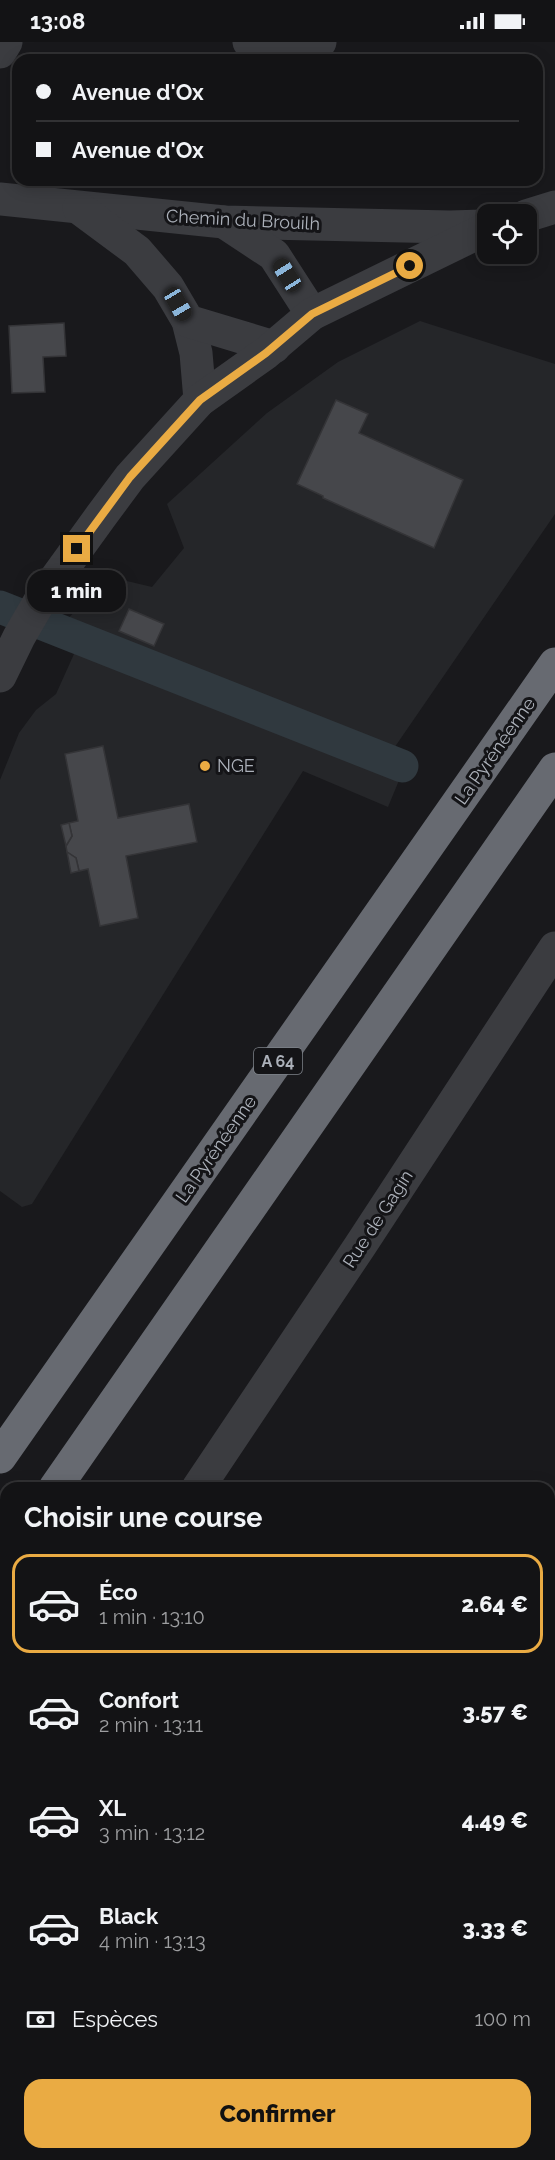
<!DOCTYPE html>
<html lang="fr">
<meta charset="utf-8">
<style>
body{margin:0;font-family:Raleway,sans-serif;background:#202022;color:#f1f3f6;height:100vh;display:flex;flex-direction:column;font-size:22px;white-space:nowrap}
*{box-sizing:border-box;margin:0}
p{font-size:20px;color:#9d9ea0}
.icon{flex:none;width:33px;height:33px;fill:none;stroke:currentColor;stroke-width:2;stroke-linecap:round;stroke-linejoin:round}
.map{position:relative;flex:1;overflow:hidden}
.details{position:absolute;left:0px;top:1440px;width:555px;height:678px;display:flex;flex-direction:column;background:#131315;border-radius:18px 18px 0 0;box-shadow:0 3px 15px #0003,0 0 0 2px #323234}
.details>*{flex:none}
.hud{position:absolute;left:12px;top:12px;width:531px;height:132px;border-radius:18px;box-shadow:0 3px 15px #0003,0 0 0 2px #323234;display:grid;align-content:center;height:132px;padding:0 24px;background:#131315}
.tools{position:absolute;left:477px;top:162px;display:grid;gap:12px}
.tools a{display:grid;place-items:center;width:60px;height:60px;border-radius:12px;background:#131315;box-shadow:0 3px 15px #0003,0 0 0 2px #323234;font-size:30px}
.end{position:absolute;width:27px;height:27px;margin:-14px;border:8px solid #eaab43;background:#111;box-shadow:0 0 0 3px #111}
.from{border-radius:50%}
.bubble{position:absolute;height:42px;border-radius:18px;background:#131315;box-shadow:0 3px 15px #0003,0 0 0 2px #323234;font-size:20px;font-weight:800;line-height:42px;text-align:center}
.car{position:absolute;width:18px;height:36px;margin:-18px -9px;border-radius:8px;box-shadow:0 0 4px 2px #0007;background:linear-gradient(#222 24%,#8ab4d8 0 40%,#222 0 76%,#8ab4d8 0 86%,#222 0)}
.hud b{display:flex;align-items:center;gap:21px;height:57px;font-size:22px}
.hud b+b{border-top:2px solid #323234}
.hud i{width:15px;height:15px;background:#f1f3f6}
ul{padding:0;list-style:none}
li{display:flex;align-items:center;gap:18px;height:99px;margin:0 12px 9px;padding:0 12px;border:3px solid transparent;border-radius:18px}
li div{flex:1}
li b{display:block;font-size:22px}
li em{font-style:normal;font-weight:800}
li.selected{border-color:#eaab43}
li>.icon{width:54px;height:54px;stroke-width:1.5}
h2{padding:0 24px;font-size:27px;line-height:72px}
.pay{display:flex;align-items:center;gap:15px;height:66px;padding:0 24px;font-size:22px}
.pay p{margin-inline-start:auto}
.button{display:flex;gap:12px;margin-top:auto;padding:12px 24px}
.button a{flex:1;height:69px;border-radius:18px;background:#eaab43;color:#111;font-size:24px;font-weight:800;line-height:69px;text-align:center}
.status{display:flex;justify-content:space-between;align-items:center;height:42px;padding:0 30px;background:#131315;direction:ltr}
.status svg{height:16px;fill:currentColor}
.map>svg:first-child{display:block}
.built{fill:#252629}
.lines{fill:none;stroke-linecap:round;stroke-linejoin:round}
.stream{stroke:#30393f;stroke-width:9}
.canal{stroke:#30393f;stroke-width:33}
.building{fill:#46474b;stroke:#343437;stroke-width:1.5}
.minor{stroke:#3b3c40;stroke-width:33}
.highway{stroke:#676a71;stroke-width:33}
.route{stroke:#eaab43;stroke-width:8}
.poi-dot{fill:#eaab43;stroke:#141417;stroke-width:2}
.labels{text-anchor:middle;stroke-width:6;stroke-linejoin:round;paint-order:stroke}
.shield{fill:#141417;stroke:#7e8289;stroke-width:1.5}
.shield-label{font-size:16px;font-weight:bold;fill:#acb1ba}
.street-label{font-size:18px;fill:#acb1ba;stroke:#141417}
.poi-label{font-size:18px;fill:#acb1ba;stroke:#141417;text-anchor:start}
</style>
<div class="status"><b>13:08</b><svg viewBox="0 0 49 12"><path d="M0 12V9h3v3zM5 12V6h3v6zM10 12V3h3v9zM15 12V0h3v12zM26 1h20v11H26zM47 4h2v5h-2z"/></svg></div>
<div class="map">
<svg width="555" height="2118" viewBox="0 0 555 2118">
<rect width="100%" height="100%" fill="#19191c"/>
<path class="built" d="M420,279L555,322V472L390,712L407,719L388,765L303,729L32,1162L22,1165L0,1149V738L19,691L36,668L56,652L74,612L82,586L67,578L106,534L152,545L184,506L167,462L267,371L338,320Z"/>
<g class="lines">
<g class="stream">
<path d="M549,1547L555,1538"/>
<path d="M347,2118L351,2112"/>
</g>
<path class="canal" d="M0,565L402,724"/>
</g>
<g class="building">
<path d="M64,281L66,314L43,315L45,350L12,351L9,284Z"/>
<path d="M336,358L368,372L359,391L463,438L434,506L323,456V454L297,442Z"/>
<path d="M129,567L164,582L154,604L119,589Z"/>
<path d="M103,704L118,776L189,762L197,800L126,814L138,876L100,884L88,827L79,829L76,816L67,810L66,804L72,794L69,781L78,779L65,712Z"/>
<path d="M69,781L72,794L66,804L61,783Z"/>
<path d="M67,810L76,816L79,829L71,831Z"/>
<path d="M555,1695V1761L549,1760V1722Z"/>
</g>
<g class="lines">
<g class="minor">
<path d="M249,0C273,7 296,7 320,0"/>
<path d="M0,10L6,0"/>
<path d="M0,157L224,180L450,185L483,184"/>
<path d="M79,166L137,209L168,245L188,279L196,311L200,358"/>
<path d="M526,174L555,165"/>
<path d="M224,180L274,213L312,272"/>
<path d="M188,279L274,305"/>
<path d="M0,634L19,595L41,557L101,474L130,435L200,358L266,311L312,272L488,186"/>
<path d="M198,1446L360,1204L555,906"/>
<path d="M0,1741L6,1732"/>
<path d="M0,1945L6,1947"/>
<path d="M393,2112L408,2118"/>
</g>
<g class="highway">
<path d="M0,1415L555,622"/>
<path d="M55,1446L555,727"/>
<path d="M0,1527L6,1518"/>
</g>
</g>
<g class="lines">
<path class="route" d="M77,507L130,435L200,358L266,311L312,272L410,224"/>
</g>
<circle class="poi-dot" cx="205" cy="724" r="6"/>
<g class="labels">
<rect class="shield" x="254" y="1006" width="48" height="26" rx="4.5"/>
<g class="shield-label">
<text x="278" y="1025">A 64</text>
</g>
<g class="street-label">
<text transform="translate(243 178) rotate(3)" y="6">Chemin du Brouilh</text>
<text transform="translate(495 709) rotate(-55)" y="6">La Pyrénéenne</text>
<text transform="translate(216 1107) rotate(-55)" y="6">La Pyrénéenne</text>
<text transform="translate(378 1177) rotate(-57)" y="6">Rue de Gagin</text>
</g>
<g class="poi-label">
<text x="217" y="730">NGE</text>
</g>
</g>
</svg>
<div class="tools">
<a><svg class="icon" aria-label="locate" viewBox="0 0 24 24"><circle cx="12" cy="12" r="6"/><path d="M12 2v4M12 18v4M2 12h4M18 12h4"/></svg></a>
</div>
<i class="end from" style="left:410px;top:224px"></i>
<i class="end" style="left:77px;top:507px"></i>
<div class="bubble" style="left:27px;top:528px;width:99px">1 min</div>
<i class="car" style="left:287px;top:233px;rotate:328deg"></i>
<i class="car" style="left:178px;top:262px;rotate:150deg"></i>
<div class="hud">
<b><i class="from"></i>Avenue d'Ox</b>
<b><i></i>Avenue d'Ox</b>
</div>
<section class="details">
<h2>Choisir une course</h2>
<ul>
<li class="selected"><svg class="icon" aria-label="car" viewBox="0 0 24 24"><path d="M5 17H2v-5l4-1 3-4h7l3 4 3 1v5h-3M9 17h6M6 11h13"/><circle cx="7" cy="17" r="2"/><circle cx="17" cy="17" r="2"/></svg><div><b>Éco</b><p>1 min · 13:10</p></div><em>2.64 €</em></li>
<li><svg class="icon" aria-label="car" viewBox="0 0 24 24"><path d="M5 17H2v-5l4-1 3-4h7l3 4 3 1v5h-3M9 17h6M6 11h13"/><circle cx="7" cy="17" r="2"/><circle cx="17" cy="17" r="2"/></svg><div><b>Confort</b><p>2 min · 13:11</p></div><em>3.57 €</em></li>
<li><svg class="icon" aria-label="car" viewBox="0 0 24 24"><path d="M5 17H2v-5l4-1 3-4h7l3 4 3 1v5h-3M9 17h6M6 11h13"/><circle cx="7" cy="17" r="2"/><circle cx="17" cy="17" r="2"/></svg><div><b>XL</b><p>3 min · 13:12</p></div><em>4.49 €</em></li>
<li><svg class="icon" aria-label="car" viewBox="0 0 24 24"><path d="M5 17H2v-5l4-1 3-4h7l3 4 3 1v5h-3M9 17h6M6 11h13"/><circle cx="7" cy="17" r="2"/><circle cx="17" cy="17" r="2"/></svg><div><b>Black</b><p>4 min · 13:13</p></div><em>3.33 €</em></li>
</ul>
<div class="pay"><svg class="icon" aria-label="cash" viewBox="0 0 24 24"><path d="M3 7h18v10H3z"/><circle cx="12" cy="12" r="2"/></svg>Espèces<p>100 m</p></div>
<div class="button"><a>Confirmer</a></div>
</section>
</div>
